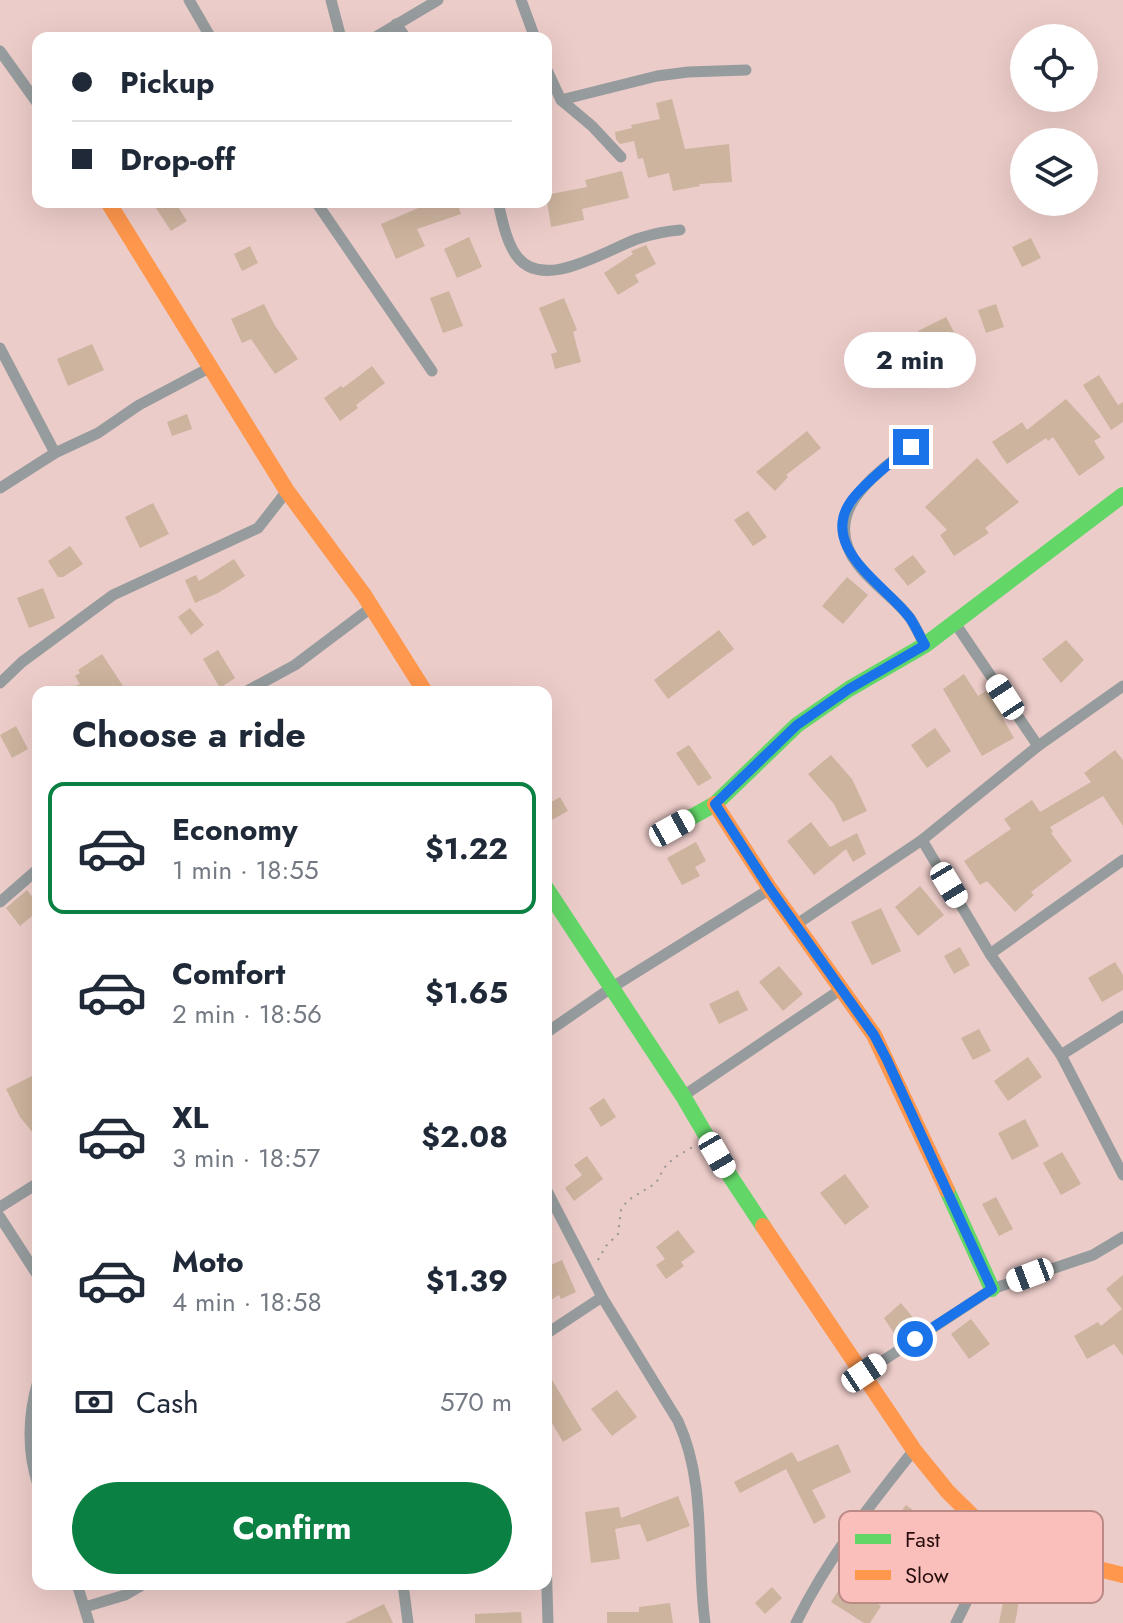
<!DOCTYPE html>
<meta charset="utf-8">
<style>
body{margin:0;font-family:Jost,sans-serif;background:#f2f2f3;color:#1f2937;height:100vh;display:flex;flex-direction:column;font-size:30px;white-space:nowrap}
*{box-sizing:border-box;margin:0}
p{font-size:26px;color:#747a83}
.icon{flex:none;width:44px;height:44px;fill:none;stroke:currentColor;stroke-width:2;stroke-linecap:round;stroke-linejoin:round}
.map{position:relative;flex:1;overflow:hidden}
.side{position:absolute;left:32px;top:686px;width:520px;height:904px;display:flex;flex-direction:column;background:#fff;border-radius:16px;box-shadow:0 8px 32px #0002}
.side>*{flex:none}
.hud{position:absolute;left:32px;top:32px;width:520px;height:176px;border-radius:16px;box-shadow:0 8px 32px #0002;display:grid;align-content:center;height:176px;padding:0 40px;background:#fff}
.tools{position:absolute;left:1010px;top:24px;display:grid;gap:16px}
.tools a{display:grid;place-items:center;width:88px;height:88px;border-radius:50%;background:#fff;box-shadow:0 8px 32px #0002;font-size:40px}
.end{position:absolute;width:36px;height:36px;margin:-18px;border:10px solid #1a73e8;background:#fff;box-shadow:0 0 0 4px #fff}
.from{border-radius:50%}
.bubble{position:absolute;height:56px;border-radius:28px;background:#fff;box-shadow:0 8px 32px #0002;font-size:26px;font-weight:700;line-height:56px;text-align:center}
.car{position:absolute;width:24px;height:48px;margin:-24px -12px;border-radius:10px;box-shadow:0 0 6px 2px #0007;background:linear-gradient(#fff 24%,#345 0 40%,#fff 0 76%,#345 0 86%,#fff 0)}
.hud b{display:flex;align-items:center;gap:28px;height:76px;font-size:30px}
.hud b+b{border-top:2px solid #e0e1e3}
.hud i{width:20px;height:20px;background:#1f2937}
ul{padding:0;list-style:none}
li{display:flex;align-items:center;gap:24px;height:132px;margin:0 16px 12px;padding:0 24px;border:4px solid transparent;border-radius:16px}
li div{flex:1}
li b{display:block;font-size:30px}
li em{font-style:normal;font-weight:700}
li.current{border-color:#0b8043}
li>.icon{width:72px;height:72px;stroke-width:1.5}
h2{padding:0 40px;font-size:36px;line-height:96px}
.pay{display:flex;align-items:center;gap:20px;height:88px;padding:0 40px;font-size:30px}
.pay p{margin-inline-start:auto}
.cta{display:flex;gap:16px;margin-top:auto;padding:16px 40px}
.cta a{flex:1;height:92px;border-radius:48px;background:#0b8043;color:#fff;font-size:32px;font-weight:700;line-height:92px;text-align:center}
.map>svg:first-child{display:block}
.building{fill:#ccb49e}
.lines{fill:none;stroke-linecap:round;stroke-linejoin:round}
.path{stroke:#9a9696;stroke-width:2;stroke-dasharray:2 6;stroke-linecap:butt}
.street{stroke:#969c9d;stroke-width:11}
.fast{stroke:#63d668;stroke-width:16}
.slow{stroke:#ff974d;stroke-width:16}
.route{stroke:#1a73e8;stroke-width:10}
.key{fill:#fabfbb;stroke:#bb8a87;stroke-width:2}
.key-label{font-size:22px;fill:#270d0d}
</style>
<div class="map">
<svg width="1123" height="1623" viewBox="0 0 1123 1623">
<rect width="100%" height="100%" fill="#ecccc9"/>
<g class="building">
<path d="M672,99L685,149L729,144L732,182L699,184L700,186L673,191L669,173L648,178L643,158L638,159L634,141L620,144L616,139L615,132L632,128L631,125L660,119L656,103Z"/>
<path d="M622,171L629,198L582,209L584,220L551,227L546,195L587,187L585,180Z"/>
<path d="M152,202H175L187,221L171,231Z"/>
<path d="M422,202H457L461,214L417,229L425,246L396,259L381,224L423,206Z"/>
<path d="M469,237L482,267L457,278L444,249Z"/>
<path d="M1031,238L1041,258L1022,267L1012,247Z"/>
<path d="M646,245L656,264L635,275L639,282L618,295L604,273L633,254L631,251Z"/>
<path d="M250,246L258,263L242,271L234,254Z"/>
<path d="M449,291L463,326L443,333L430,298Z"/>
<path d="M564,298L577,330L573,332L581,362L555,369L551,354L557,352L539,308Z"/>
<path d="M264,304L274,324L298,359L275,374L251,339L242,343L231,319Z"/>
<path d="M996,304L1004,327L986,333L978,310Z"/>
<path d="M946,317L962,347L935,362L918,331Z"/>
<path d="M92,344L104,370L68,386L57,359Z"/>
<path d="M372,366L385,383L356,405L358,408L340,421L324,398L341,386L343,388Z"/>
<path d="M1099,375L1118,405L1123,402V422L1111,430L1083,385Z"/>
<path d="M1066,399L1101,437L1094,441L1105,458L1079,476L1053,437L1048,441L1046,438L1007,464L992,442L1022,422L1027,430Z"/>
<path d="M187,414L192,429L172,436L167,422Z"/>
<path d="M807,431L821,448L786,475L788,477L775,491L756,472Z"/>
<path d="M977,458L1019,502L985,528L989,533L954,556L940,535L947,530L925,507Z"/>
<path d="M153,503L169,534L140,548L125,517Z"/>
<path d="M748,511L767,537L753,546L734,520Z"/>
<path d="M70,546L83,564L63,577H58L48,561Z"/>
<path d="M913,555L926,572L908,586L894,569Z"/>
<path d="M234,559L245,576L218,593L195,603L185,580L196,575L199,581Z"/>
<path d="M847,577L868,595L843,624L822,606Z"/>
<path d="M43,588L55,618L29,628L17,598Z"/>
<path d="M190,608L204,625L191,635L178,617Z"/>
<path d="M719,630L734,649L668,699L654,680Z"/>
<path d="M1066,640L1084,660L1061,683L1042,659Z"/>
<path d="M218,650L235,678L220,688L203,659Z"/>
<path d="M102,654L127,692H61L80,684L75,676L80,673L78,670Z"/>
<path d="M964,674L978,696L989,689L1005,715L1002,717L1014,738L982,756L943,689Z"/>
<path d="M16,726L28,749L12,758L0,735Z"/>
<path d="M935,728L951,751L927,768L911,745Z"/>
<path d="M689,745L712,778L698,786L676,753Z"/>
<path d="M1115,750L1123,760V826L1103,796L1050,827L1053,832L1051,833L1072,861L1031,892L1034,895L1015,912L987,881L980,885L964,861L1011,829L1004,819L1032,800L1040,812L1091,782L1084,773Z"/>
<path d="M831,755L852,779L867,811L843,822L834,804L808,774Z"/>
<path d="M560,797L568,811L546,823V805Z"/>
<path d="M811,822L830,847L857,833L866,854L853,862L846,849L814,875L787,841Z"/>
<path d="M696,842L706,861L695,867L700,876L682,885L667,858Z"/>
<path d="M920,886L944,915L918,936L895,907Z"/>
<path d="M27,890L38,904V911L20,926L6,908Z"/>
<path d="M881,908L901,951L872,965L851,922Z"/>
<path d="M960,947L970,965L954,974L944,956Z"/>
<path d="M1115,962L1123,975V990L1102,1002L1088,978Z"/>
<path d="M779,966L803,994L783,1011L759,982Z"/>
<path d="M738,990L748,1010L719,1024L709,1004Z"/>
<path d="M979,1029L991,1051L973,1060L961,1038Z"/>
<path d="M1028,1057L1042,1077L1008,1101L994,1081Z"/>
<path d="M38,1073V1139L20,1117L6,1089Z"/>
<path d="M604,1098L616,1117L601,1127L589,1108Z"/>
<path d="M1025,1119L1039,1146L1012,1160L998,1133Z"/>
<path d="M1062,1152L1081,1184L1061,1195L1043,1163Z"/>
<path d="M587,1156L603,1179L574,1201L565,1188L582,1175L574,1165Z"/>
<path d="M845,1174L869,1207L845,1225L820,1193Z"/>
<path d="M996,1197L1013,1229L999,1236L982,1204Z"/>
<path d="M678,1230L695,1252L681,1262L684,1266L666,1279L656,1265L665,1259L656,1247Z"/>
<path d="M562,1260L576,1292L561,1299L559,1295L546,1303V1267Z"/>
<path d="M1123,1275V1356L1114,1344L1087,1359L1074,1336L1098,1322L1101,1326L1122,1309L1106,1289Z"/>
<path d="M901,1303L919,1325L897,1338L884,1318Z"/>
<path d="M971,1319L990,1344L969,1359L951,1334Z"/>
<path d="M546,1370L582,1430L563,1442L546,1413Z"/>
<path d="M617,1390L637,1417L612,1436L591,1409Z"/>
<path d="M838,1444L851,1472L812,1490L826,1517L814,1524L786,1469L740,1493L734,1482L792,1452L798,1462Z"/>
<path d="M678,1496L690,1526L647,1542L640,1524L615,1529L620,1559L591,1563L585,1512L619,1507L621,1518Z"/>
<path d="M906,1505L938,1529L925,1545L893,1522Z"/>
<path d="M844,1582L881,1606L870,1623H864L831,1602Z"/>
<path d="M772,1587L782,1598L765,1614L755,1603Z"/>
<path d="M1005,1593L1020,1596L1015,1623H999Z"/>
<path d="M670,1603L673,1623H607V1612H639V1607Z"/>
<path d="M384,1604L393,1623H345Z"/>
<path d="M521,1612L522,1623H475V1614Z"/>
</g>
<g class="lines">
<g class="path">
<path d="M598,1260L606,1246L618,1234L621,1210L627,1201L656,1183L664,1168L674,1158L696,1145"/>
<path d="M416,1587L423,1584"/>
</g>
<g class="street">
<path d="M189,0L211,38"/>
<path d="M331,0L341,38"/>
<path d="M521,0L535,38"/>
<path d="M396,24L406,38"/>
<path d="M374,38L438,0"/>
<path d="M0,51L38,104"/>
<path d="M546,68L561,100L592,126L621,157"/>
<path d="M561,100L657,76L688,72L746,70"/>
<path d="M316,202L432,371"/>
<path d="M498,202C502,219 506,241 516,255C542,293 606,250 637,239C652,234 666,231 680,230"/>
<path d="M0,348L55,453"/>
<path d="M924,437C884,468 815,509 858,565C873,585 896,599 910,618C916,627 920,637 925,645"/>
<path d="M0,488L55,453L98,433L139,405L211,367"/>
<path d="M955,623L1038,746"/>
<path d="M0,683L22,662L113,595L258,528L287,491"/>
<path d="M245,692L295,665L372,607"/>
<path d="M922,840L990,954L1061,1055L1123,1175"/>
<path d="M0,902L38,869"/>
<path d="M797,924L922,840L1038,746L1123,686"/>
<path d="M990,954L1123,860"/>
<path d="M546,1033L611,988L770,889"/>
<path d="M1061,1055L1123,1016"/>
<path d="M683,1096L840,990"/>
<path d="M546,1189L602,1297L678,1421C707,1484 696,1556 705,1623"/>
<path d="M0,1207L38,1183"/>
<path d="M0,1217L38,1276"/>
<path d="M546,1334L602,1297"/>
<path d="M864,1373L992,1289L1093,1255L1123,1237"/>
<path d="M38,1381C28,1415 27,1451 38,1485"/>
<path d="M546,1557L548,1623"/>
<path d="M77,1584L89,1623"/>
<path d="M403,1584L408,1623"/>
<path d="M85,1607L125,1595L144,1584"/>
<path d="M796,1623C827,1559 870,1505 914,1450"/>
<path d="M956,1623L997,1540"/>
</g>
<g class="fast">
<path d="M672,828L715,804L797,725L849,689L925,645L1123,495"/>
<path d="M546,888L683,1096L728,1173L763,1226"/>
<path d="M947,1190L992,1289"/>
</g>
<g class="slow">
<path d="M108,202L287,491L364,595L425,692"/>
<path d="M715,804L770,889L874,1035L947,1190"/>
<path d="M763,1226L914,1450L948,1492L997,1540L1017,1544L1053,1558L1123,1575"/>
</g>
</g>
<g class="lines">
<path class="route" d="M911,447C892,461 871,478 855,496C813,545 886,585 910,618C916,627 920,637 925,645L849,689L797,725L715,804L770,889L874,1035L887,1060L992,1289L915,1339"/>
</g>
<rect x="839" y="1511" width="264" height="92" rx="12" class="key"/>
<rect x="855" y="1534" width="36" height="10" fill="#63d668"/>
<rect x="855" y="1570" width="36" height="10" fill="#ff974d"/>
<g class="key-label">
<text x="905" y="1547">Fast</text>
<text x="905" y="1583">Slow</text>
</g>
</svg>
<div class="tools">
<a><svg class="icon" aria-label="locate" viewBox="0 0 24 24"><circle cx="12" cy="12" r="6"/><path d="M12 2v4M12 18v4M2 12h4M18 12h4"/></svg></a>
<a><svg class="icon" aria-label="layers" viewBox="0 0 24 24"><path d="M12 4l9 5-9 5-9-5zM3 14l9 5 9-5"/></svg></a>
</div>
<i class="end from" style="left:915px;top:1339px"></i>
<i class="end" style="left:911px;top:447px"></i>
<div class="bubble" style="left:844px;top:332px;width:132px">2 min</div>
<i class="car" style="left:1005px;top:697px;rotate:327deg"></i>
<i class="car" style="left:672px;top:828px;rotate:61deg"></i>
<i class="car" style="left:949px;top:885px;rotate:149deg"></i>
<i class="car" style="left:717px;top:1155px;rotate:150deg"></i>
<i class="car" style="left:1030px;top:1275px;rotate:249deg"></i>
<i class="car" style="left:864px;top:1373px;rotate:56deg"></i>
<div class="hud">
<b><i class="from"></i>Pickup</b>
<b><i></i>Drop-off</b>
</div>
<section class="side">
<h2>Choose a ride</h2>
<ul>
<li class="current"><svg class="icon" aria-label="car" viewBox="0 0 24 24"><path d="M5 17H2v-5l4-1 3-4h7l3 4 3 1v5h-3M9 17h6M6 11h13"/><circle cx="7" cy="17" r="2"/><circle cx="17" cy="17" r="2"/></svg><div><b>Economy</b><p>1 min · 18:55</p></div><em>$1.22</em></li>
<li><svg class="icon" aria-label="car" viewBox="0 0 24 24"><path d="M5 17H2v-5l4-1 3-4h7l3 4 3 1v5h-3M9 17h6M6 11h13"/><circle cx="7" cy="17" r="2"/><circle cx="17" cy="17" r="2"/></svg><div><b>Comfort</b><p>2 min · 18:56</p></div><em>$1.65</em></li>
<li><svg class="icon" aria-label="car" viewBox="0 0 24 24"><path d="M5 17H2v-5l4-1 3-4h7l3 4 3 1v5h-3M9 17h6M6 11h13"/><circle cx="7" cy="17" r="2"/><circle cx="17" cy="17" r="2"/></svg><div><b>XL</b><p>3 min · 18:57</p></div><em>$2.08</em></li>
<li><svg class="icon" aria-label="car" viewBox="0 0 24 24"><path d="M5 17H2v-5l4-1 3-4h7l3 4 3 1v5h-3M9 17h6M6 11h13"/><circle cx="7" cy="17" r="2"/><circle cx="17" cy="17" r="2"/></svg><div><b>Moto</b><p>4 min · 18:58</p></div><em>$1.39</em></li>
</ul>
<div class="pay"><svg class="icon" aria-label="cash" viewBox="0 0 24 24"><path d="M3 7h18v10H3z"/><circle cx="12" cy="12" r="2"/></svg>Cash<p>570 m</p></div>
<div class="cta"><a>Confirm</a></div>
</section>
</div>
